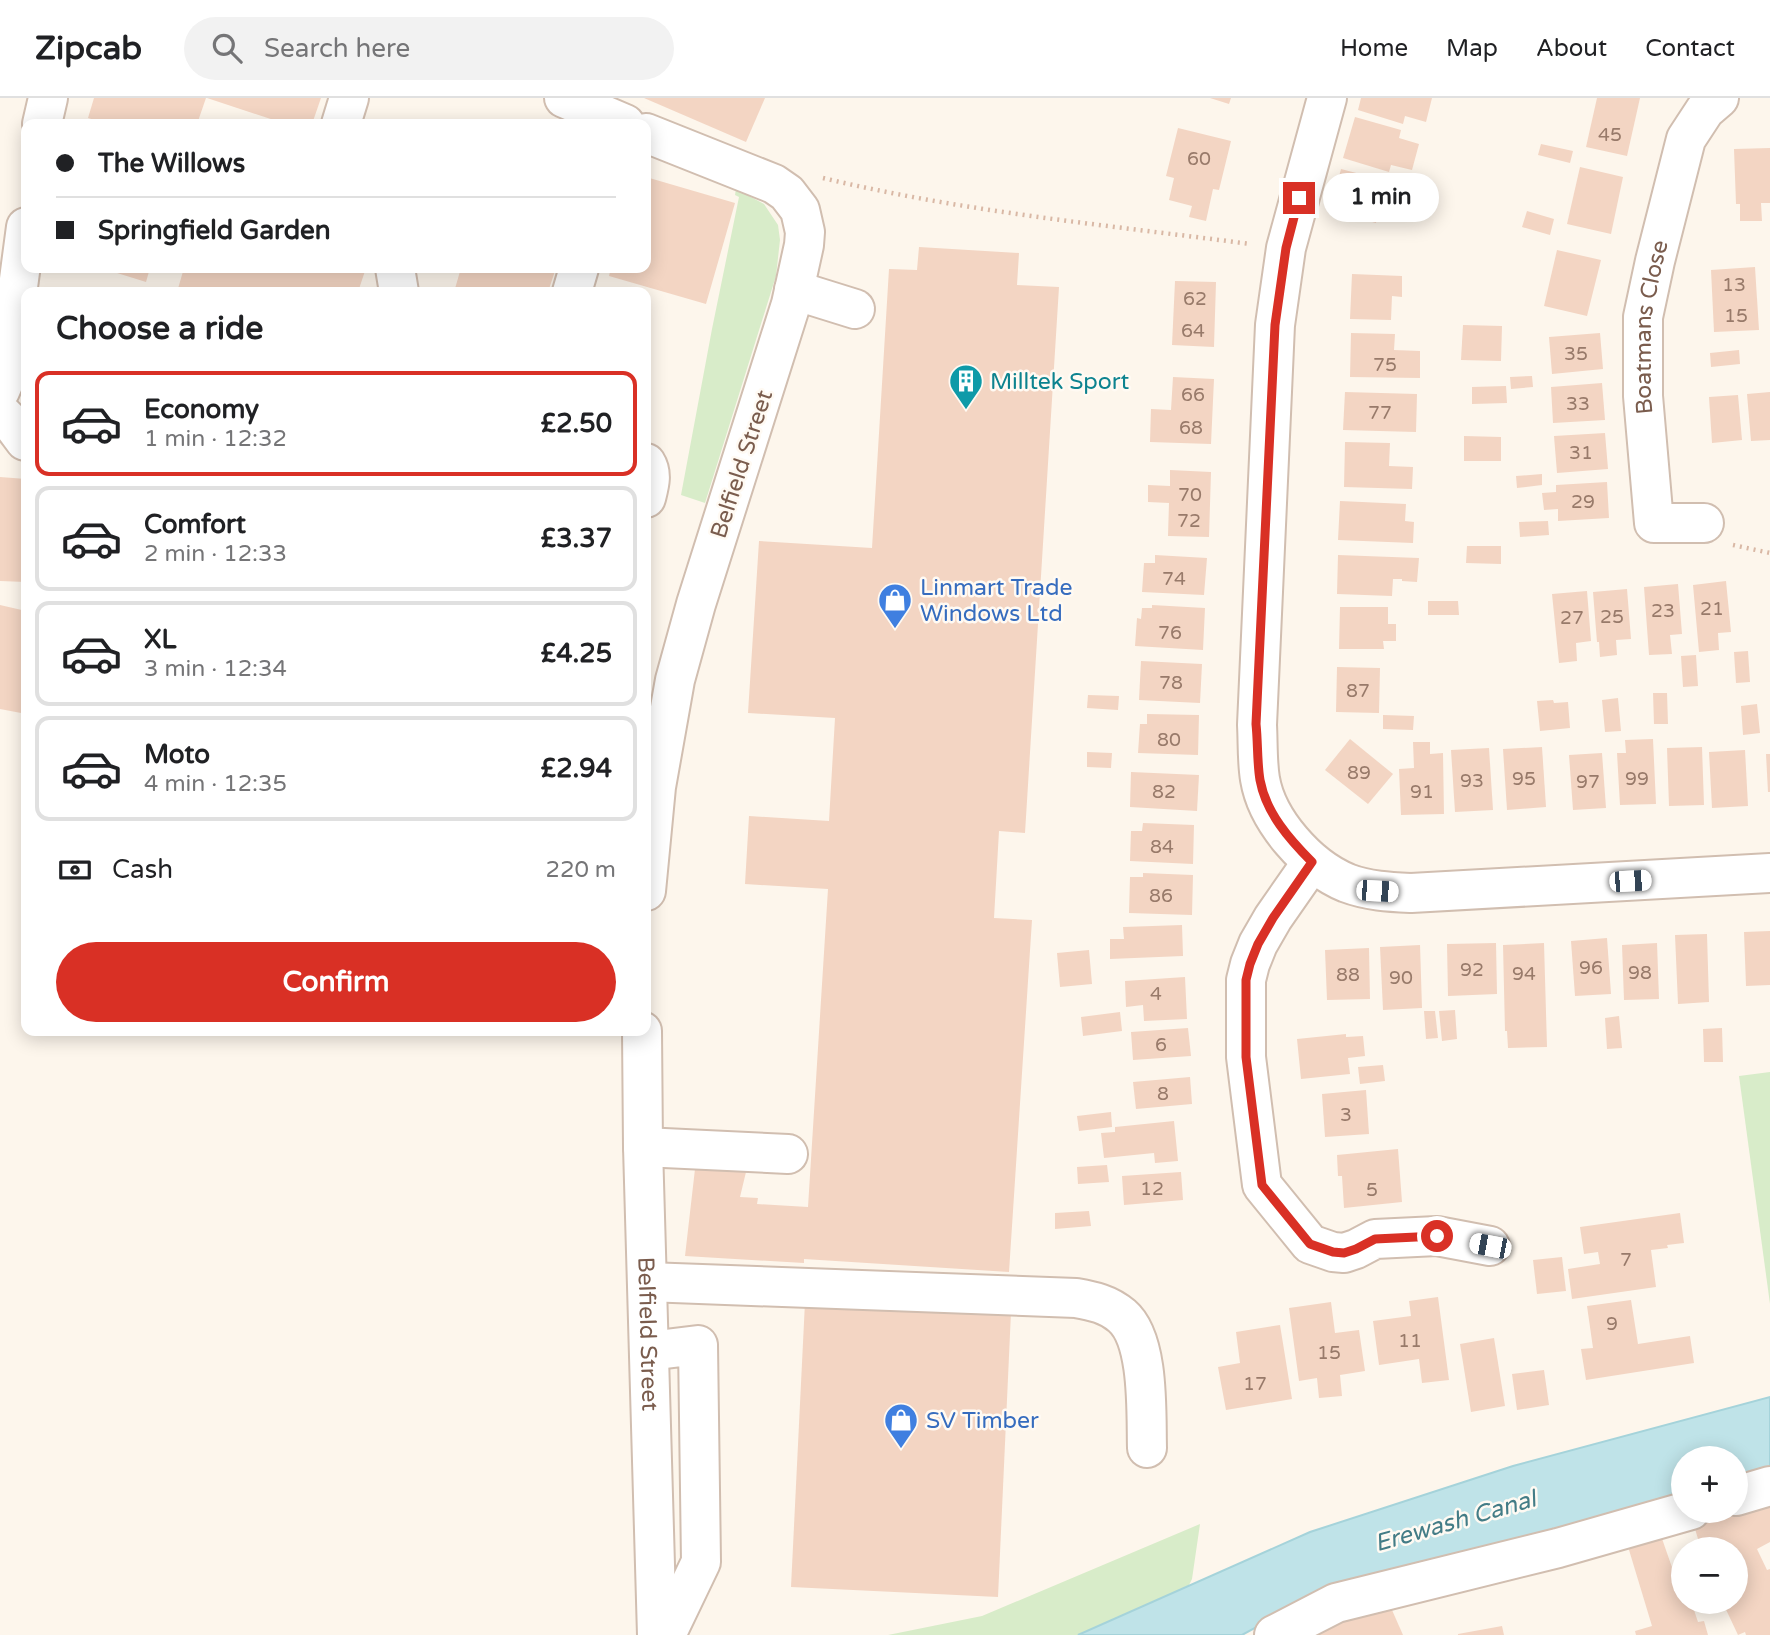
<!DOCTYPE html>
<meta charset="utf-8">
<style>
body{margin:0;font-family:"Varela Round",sans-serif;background:#f2f2f2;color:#202124;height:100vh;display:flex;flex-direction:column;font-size:26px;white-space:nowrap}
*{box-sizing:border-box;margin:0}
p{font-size:23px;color:#757577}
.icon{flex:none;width:38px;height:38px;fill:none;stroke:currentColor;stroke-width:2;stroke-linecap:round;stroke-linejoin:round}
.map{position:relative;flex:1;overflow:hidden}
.details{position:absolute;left:21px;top:189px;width:630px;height:749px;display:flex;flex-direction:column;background:#fff;border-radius:14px;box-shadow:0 4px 18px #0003}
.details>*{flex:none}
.banner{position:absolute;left:21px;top:21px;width:630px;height:154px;border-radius:14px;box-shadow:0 4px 18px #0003;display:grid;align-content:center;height:154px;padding:0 35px;background:#fff}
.buttons{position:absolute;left:1671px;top:1348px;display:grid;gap:14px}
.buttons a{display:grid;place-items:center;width:77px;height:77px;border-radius:50%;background:#fff;box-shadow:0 4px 18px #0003;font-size:35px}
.end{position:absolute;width:32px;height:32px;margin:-16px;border:9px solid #d93025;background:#fff;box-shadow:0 0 0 4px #fff}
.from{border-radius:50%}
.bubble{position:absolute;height:49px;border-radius:24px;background:#fff;box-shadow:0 4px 18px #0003;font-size:23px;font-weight:700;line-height:49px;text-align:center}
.car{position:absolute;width:21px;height:42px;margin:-21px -10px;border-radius:9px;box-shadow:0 0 5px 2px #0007;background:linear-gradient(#fff 24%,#345 0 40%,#fff 0 76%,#345 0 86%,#fff 0)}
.banner b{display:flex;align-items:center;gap:24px;height:66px;font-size:26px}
.banner b+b{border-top:2px solid #e0e0e0}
.banner i{width:18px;height:18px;background:#202124}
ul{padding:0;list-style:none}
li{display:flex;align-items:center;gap:21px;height:105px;margin:0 14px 10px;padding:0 21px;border:4px solid #e0e0e0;border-radius:14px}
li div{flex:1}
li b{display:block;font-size:26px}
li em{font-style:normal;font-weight:700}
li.on{border-color:#d93025}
li>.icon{width:63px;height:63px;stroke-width:1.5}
h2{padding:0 35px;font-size:32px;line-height:84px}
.pay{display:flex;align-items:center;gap:18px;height:77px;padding:0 35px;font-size:26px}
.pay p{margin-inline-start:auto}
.action{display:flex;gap:14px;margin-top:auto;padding:14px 35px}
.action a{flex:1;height:80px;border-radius:42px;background:#d93025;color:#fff;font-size:28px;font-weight:700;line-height:80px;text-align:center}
header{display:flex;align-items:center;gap:42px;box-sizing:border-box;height:98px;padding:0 35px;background:#fff;border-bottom:2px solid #e0e0e0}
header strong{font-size:33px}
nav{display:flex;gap:38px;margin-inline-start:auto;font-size:24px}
.search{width:490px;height:63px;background:#f2f2f2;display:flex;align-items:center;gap:18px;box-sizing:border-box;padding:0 24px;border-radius:38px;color:#757577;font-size:26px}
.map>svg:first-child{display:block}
.green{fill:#d8ecc9}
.water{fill:#bfe3e8;stroke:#a5d3da;stroke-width:2}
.building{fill:#f3d5c3}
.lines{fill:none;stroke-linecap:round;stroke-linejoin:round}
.minor-casing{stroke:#d1beb0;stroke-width:42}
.path{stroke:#d9b8a5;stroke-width:4.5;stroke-dasharray:2 5;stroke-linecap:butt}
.minor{stroke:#fff;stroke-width:38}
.route{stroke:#d93025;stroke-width:9}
.labels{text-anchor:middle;stroke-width:5;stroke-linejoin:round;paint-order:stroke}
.number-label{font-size:19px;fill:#987a6a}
.street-label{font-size:23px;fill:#7a5c4d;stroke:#fffaf3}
.culture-label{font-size:23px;fill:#0d838f;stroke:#fffaf3;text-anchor:start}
.shop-label{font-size:23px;fill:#366cbe;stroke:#fffaf3;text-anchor:start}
.water-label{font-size:24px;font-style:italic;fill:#437c86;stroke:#fffaf3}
</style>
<header>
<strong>Zipcab</strong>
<div class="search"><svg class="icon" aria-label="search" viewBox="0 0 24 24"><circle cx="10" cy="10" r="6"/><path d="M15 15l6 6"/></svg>Search here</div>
<nav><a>Home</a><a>Map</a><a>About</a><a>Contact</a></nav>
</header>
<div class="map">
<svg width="1770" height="1537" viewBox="0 0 1770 1537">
<rect width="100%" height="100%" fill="#fdf6ec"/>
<g class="green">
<path d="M736,91L764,106L778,127L780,142L776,178L705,405L681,397L712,231L739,99L735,97Z"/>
<path d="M1770,974V1206L1739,978Z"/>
<path d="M1200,1426L1192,1481L1188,1489L1078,1537H888L982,1518Z"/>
</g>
<path class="water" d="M1770,1299V1370L1736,1381V1360H1684L1683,1398L1324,1492L1242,1537H1078L1310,1434L1513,1368Z"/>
<g class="building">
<path d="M94,0H206L197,26H107L88,20Z"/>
<path d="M207,0H321L312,26H286Z"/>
<path d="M644,0H765L746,44Z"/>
<path d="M1210,0H1231L1229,6Z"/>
<path d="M1361,0H1432L1426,24L1405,18L1403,26L1358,12Z"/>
<path d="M1597,0H1640L1627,58L1586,49Z"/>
<path d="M1355,19L1401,32L1399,40L1419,46L1412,72L1391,67L1389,74L1343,60Z"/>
<path d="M1178,30L1231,43L1219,92L1213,91L1206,123L1189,119L1192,108L1169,102L1174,80L1166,78Z"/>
<path d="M1541,46L1573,53L1570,65L1538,57Z"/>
<path d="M1770,50V105H1761L1762,123H1740V106H1736L1734,51Z"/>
<path d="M1580,69L1623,79L1611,136L1567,126Z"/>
<path d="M1341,71L1387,83L1385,91L1405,97L1398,123L1377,118L1376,125L1330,113Z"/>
<path d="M646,79L735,105L706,206L609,178L611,170H646Z"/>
<path d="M1527,113L1554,121L1550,137L1522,129Z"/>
<path d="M919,149L1019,155L1017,187L1059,189L1025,735L999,733L994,820L1032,822L1009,1174L804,1161V1165L685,1158L695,1071L746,1074L740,1099L758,1100L757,1106L808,1109L828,791L745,786L749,718L829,723L835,620L748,615L759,443L872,450L889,171L917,172Z"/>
<path d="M1557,152L1601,162L1587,218L1544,208Z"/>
<path d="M1755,169L1759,232L1714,234L1711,172Z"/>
<path d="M101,170H150L146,184Z"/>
<path d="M184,170H366L358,194H177Z"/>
<path d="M461,170H556L548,194H454Z"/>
<path d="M1352,176L1402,178V199L1392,198L1391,222L1350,221Z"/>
<path d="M1175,183L1216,184L1214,249L1172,247Z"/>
<path d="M1463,227L1502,228L1501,263L1461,262Z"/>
<path d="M1351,235L1395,236L1394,252L1420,253V280L1350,279Z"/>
<path d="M1600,235L1603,271L1552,276L1549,239Z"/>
<path d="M1739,252L1740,266L1711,269L1710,255Z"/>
<path d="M1532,278L1533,289L1511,291L1510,279Z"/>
<path d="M1173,279L1214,281L1211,346L1150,344L1151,311L1171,312Z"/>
<path d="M1602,285L1605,322L1553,325L1551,289Z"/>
<path d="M1506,288L1507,305L1472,306V289Z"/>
<path d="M1345,294L1417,296L1416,334L1343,332Z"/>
<path d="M1770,294V342L1751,343L1747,296Z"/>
<path d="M1738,297L1742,342L1712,345L1709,299Z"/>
<path d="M1605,335L1608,371L1557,375L1554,338Z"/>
<path d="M1464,338L1501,339V363H1464Z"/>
<path d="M1345,344L1390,345L1389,368L1413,369L1412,391L1344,389Z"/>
<path d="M1170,372L1211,374L1209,439L1168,438L1169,405L1148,404V387L1170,388Z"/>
<path d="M1542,376V387L1517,390L1516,378Z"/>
<path d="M0,379L26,381V484L0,483Z"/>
<path d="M1607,384L1609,420L1558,423V411L1544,412L1542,395L1556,394V387Z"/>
<path d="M1340,403L1406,406L1405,423L1414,424L1413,445L1338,442Z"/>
<path d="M1548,423L1549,437L1520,439L1519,424Z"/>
<path d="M1467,448H1501V466L1466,465Z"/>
<path d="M1155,457L1207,460L1204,497L1142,494L1144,465H1155Z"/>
<path d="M1338,457L1419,460L1417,484L1402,483V481H1393L1392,498L1337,496Z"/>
<path d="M1726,483L1731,534L1718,535L1719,552L1699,554L1693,487Z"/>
<path d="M1678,486L1682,536L1670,537L1672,556L1649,557L1644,489Z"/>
<path d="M1627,491L1631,541L1616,542L1617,557L1600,559L1599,544H1597L1593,494Z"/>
<path d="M1587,493L1591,543L1576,545L1577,563L1559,565L1552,496Z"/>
<path d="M1428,503H1458L1459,517H1428Z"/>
<path d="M0,507L26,513V591L21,615L0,611Z"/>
<path d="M1152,507L1205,510L1203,552L1135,548L1137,520L1141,521L1142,510H1152Z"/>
<path d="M1340,509H1388V526H1396V543H1383L1384,551H1339Z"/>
<path d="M1748,553L1750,584L1736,585L1734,554Z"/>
<path d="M1696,557L1698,588L1683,589L1681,558Z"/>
<path d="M1141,563L1202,566L1200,605L1139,602Z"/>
<path d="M1337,569L1380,570L1379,615L1336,614Z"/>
<path d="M1653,595H1667L1668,626H1654Z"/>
<path d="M1088,597L1119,598L1118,612L1087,610Z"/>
<path d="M1618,600L1621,633L1605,634L1602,602Z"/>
<path d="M1553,602L1554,605L1568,604L1570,630L1540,633L1537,603Z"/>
<path d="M1757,606L1760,635L1743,637L1741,608Z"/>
<path d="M1147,616L1199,617L1198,657L1138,655L1140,626H1147Z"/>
<path d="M1383,617L1414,618L1413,632L1383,631Z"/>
<path d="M1350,641L1393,676L1368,706L1325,672Z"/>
<path d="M1653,641L1656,706L1620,707L1617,655H1626L1625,642Z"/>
<path d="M1413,644H1430V656L1443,655L1444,716L1401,717L1399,671L1414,670Z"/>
<path d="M1542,649L1546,709L1507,712L1503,651Z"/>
<path d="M1702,649L1704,707L1669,708L1667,650Z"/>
<path d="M1489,650L1493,712L1455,714L1451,652Z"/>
<path d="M1745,652L1748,708L1712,710L1709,654Z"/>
<path d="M1087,654L1112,655L1111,670L1087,669Z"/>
<path d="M1602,655L1606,710L1573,712L1569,657Z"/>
<path d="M1766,656H1770V694H1768Z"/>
<path d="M1131,674L1199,677L1197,713L1130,709Z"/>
<path d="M1143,725L1194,727L1193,766L1130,763L1131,733H1142Z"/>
<path d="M1143,775L1193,777L1192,817L1129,815L1130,779H1143Z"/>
<path d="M1182,827L1183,858L1110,861V841H1124L1123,829Z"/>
<path d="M1770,833V887L1746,888L1744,834Z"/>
<path d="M1707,836L1709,904L1678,906L1675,837Z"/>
<path d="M1607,840L1611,896L1575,898L1571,843Z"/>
<path d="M1496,845L1497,896L1448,898L1447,846Z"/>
<path d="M1544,845L1547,949L1508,950L1507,933H1505L1503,847Z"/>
<path d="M1657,845L1659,901L1624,902L1622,847Z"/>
<path d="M1420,847L1422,910L1383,912L1380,849Z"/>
<path d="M1369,850L1370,901L1327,902L1325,852Z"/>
<path d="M1089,852L1092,886L1060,889L1057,855Z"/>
<path d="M1185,879L1187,921L1144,923L1143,907L1126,909L1125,883Z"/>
<path d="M1455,912L1457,941L1442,943L1439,913Z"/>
<path d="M1424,913H1435L1438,940L1426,941Z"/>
<path d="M1120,914L1122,933L1083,938L1081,919Z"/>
<path d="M1619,918L1622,950L1607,951L1605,920Z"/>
<path d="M1188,930L1191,958L1133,962L1131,934Z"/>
<path d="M1722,930L1723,964H1704L1703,931Z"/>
<path d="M1346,936V939L1363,938L1365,958L1348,960L1350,976L1301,981L1297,941Z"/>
<path d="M1383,967L1385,983L1360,986L1358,969Z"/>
<path d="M1190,979L1192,1006L1136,1011L1133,984Z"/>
<path d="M1366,992L1369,1036L1325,1039L1322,996Z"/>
<path d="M1111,1014L1112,1029L1079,1033L1077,1018Z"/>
<path d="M1174,1023L1178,1063L1155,1065L1154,1055L1104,1060L1101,1035L1115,1034V1029Z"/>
<path d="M1398,1051L1402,1104L1344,1110L1342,1078H1338L1337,1057Z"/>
<path d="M1107,1067L1109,1084L1078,1086L1077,1069Z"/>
<path d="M1181,1074L1183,1102L1124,1107L1122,1078Z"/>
<path d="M1089,1113L1091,1128L1055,1131V1115Z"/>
<path d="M1680,1115L1684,1145L1667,1147L1668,1150L1651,1152L1656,1189L1572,1201L1568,1171L1600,1166L1598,1154L1584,1156L1580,1129Z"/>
<path d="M1562,1159L1566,1193L1537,1196L1533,1162Z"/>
<path d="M1438,1199L1449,1282L1422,1285L1419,1261L1379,1267L1373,1223L1411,1218L1409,1203Z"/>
<path d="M1631,1202L1638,1246L1690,1238L1694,1265L1586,1282L1581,1251L1593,1250L1587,1208Z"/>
<path d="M805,1204L1011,1214L998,1499L791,1489Z"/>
<path d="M1331,1204L1335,1235L1359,1232L1365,1273L1340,1277L1342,1298L1319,1300L1317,1280L1299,1283L1289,1210Z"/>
<path d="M1280,1227L1292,1301L1226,1312L1218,1269L1240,1265L1236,1234Z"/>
<path d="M1494,1240L1505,1308L1471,1314L1460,1246Z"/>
<path d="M1544,1272L1549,1307L1517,1312L1512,1276Z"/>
<path d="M1770,1399V1444L1757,1451L1767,1472L1770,1471V1537H1746L1745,1534L1738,1537L1722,1503H1736V1451H1701L1693,1424Z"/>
<path d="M1659,1432L1675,1478L1683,1476L1684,1503H1691L1698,1524L1704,1523L1708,1537H1636L1635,1533L1652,1528L1626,1442Z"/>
<path d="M1388,1503L1403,1537H1310Z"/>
<path d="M1502,1528L1504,1537H1458V1536Z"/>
</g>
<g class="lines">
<g class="minor-casing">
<g id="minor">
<path d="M564,0L625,26"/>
<path d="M1327,0L1286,150L1275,227L1257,627C1258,644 1257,663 1260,681C1267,723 1308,769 1347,785C1368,793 1390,794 1411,795L1770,775"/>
<path d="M42,26L48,0"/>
<path d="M341,26L349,0"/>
<path d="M646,35L774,86L787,95L800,112L805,134L804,147L791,206L696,506L675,582L656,689L646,793"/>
<path d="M395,170L399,194"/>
<path d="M794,192L855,211"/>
<path d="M572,194L579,170"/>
<path d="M0,293L6,279L26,129"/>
<path d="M0,314L13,327L25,343"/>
<path d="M646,365C653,376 649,388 646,400"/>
<path id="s1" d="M1704,425H1654L1643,298V219L1655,163L1686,41L1705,12L1719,0"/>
<path d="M1312,764L1273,820L1258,846L1250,866L1246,882V959L1262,1087L1310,1146L1333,1154L1344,1155L1356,1151L1375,1141L1437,1138L1490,1148"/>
<path id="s2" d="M642,933L643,1049L657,1537"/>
<path d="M643,1049L788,1056"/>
<path d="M647,1184L1076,1200C1093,1203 1108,1206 1122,1218C1150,1242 1146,1316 1147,1350"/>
<path d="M649,1253L698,1247L701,1464L666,1537"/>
<path d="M1736,1398L1770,1388"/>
<path d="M1274,1537L1336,1505L1558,1450L1691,1412"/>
</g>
</g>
<g class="path">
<path d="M823,80C964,114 1107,127 1250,146"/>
<path d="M1733,447L1770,455"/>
</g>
<use href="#minor" class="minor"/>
</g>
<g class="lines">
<path class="route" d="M1299,100L1286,150L1275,227L1256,626C1258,645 1257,664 1260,682C1266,715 1290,742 1312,764L1273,820L1258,846L1250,866L1246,882V959L1262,1087L1310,1146L1333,1154L1344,1155L1356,1151L1375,1141L1437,1138"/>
</g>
<defs>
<g id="building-pin" transform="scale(1.75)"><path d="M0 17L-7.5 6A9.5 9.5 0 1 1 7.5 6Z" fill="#0f9aa8" stroke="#fffaf3"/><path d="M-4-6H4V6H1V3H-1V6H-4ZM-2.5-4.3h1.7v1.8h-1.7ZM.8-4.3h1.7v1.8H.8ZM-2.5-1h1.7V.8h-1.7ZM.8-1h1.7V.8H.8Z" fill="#fff"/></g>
<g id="shop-pin" transform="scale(1.75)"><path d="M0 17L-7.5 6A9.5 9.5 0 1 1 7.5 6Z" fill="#3f7fe0" stroke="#fffaf3"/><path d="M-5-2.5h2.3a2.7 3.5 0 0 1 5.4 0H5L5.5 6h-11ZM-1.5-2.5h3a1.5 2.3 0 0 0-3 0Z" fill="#fff"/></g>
</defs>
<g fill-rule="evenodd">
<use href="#building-pin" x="966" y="283"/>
<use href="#shop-pin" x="895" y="502"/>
<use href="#shop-pin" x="901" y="1322"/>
</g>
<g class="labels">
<g class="number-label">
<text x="1610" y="43">45</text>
<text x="1199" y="67">60</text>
<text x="1734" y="193">13</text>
<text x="1195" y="207">62</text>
<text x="1736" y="224">15</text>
<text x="1193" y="239">64</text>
<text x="1576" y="262">35</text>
<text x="1385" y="273">75</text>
<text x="1193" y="303">66</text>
<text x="1578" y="312">33</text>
<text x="1380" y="321">77</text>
<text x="1191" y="336">68</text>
<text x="1581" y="361">31</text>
<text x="1190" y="403">70</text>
<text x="1583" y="410">29</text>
<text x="1189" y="429">72</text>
<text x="1174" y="487">74</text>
<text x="1712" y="517">21</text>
<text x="1663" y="519">23</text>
<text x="1612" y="525">25</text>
<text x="1572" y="526">27</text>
<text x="1170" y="541">76</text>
<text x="1171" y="591">78</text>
<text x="1358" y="599">87</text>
<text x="1169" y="648">80</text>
<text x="1359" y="681">89</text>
<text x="1524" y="687">95</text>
<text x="1637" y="687">99</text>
<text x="1472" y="689">93</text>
<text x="1588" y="690">97</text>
<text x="1164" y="700">82</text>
<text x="1422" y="700">91</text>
<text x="1162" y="755">84</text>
<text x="1161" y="804">86</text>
<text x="1591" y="876">96</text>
<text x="1472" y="878">92</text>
<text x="1640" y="881">98</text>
<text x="1524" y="882">94</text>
<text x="1348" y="883">88</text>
<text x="1401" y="886">90</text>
<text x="1156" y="902">4</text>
<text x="1161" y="953">6</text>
<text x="1163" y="1002">8</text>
<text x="1346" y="1023">3</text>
<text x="1152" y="1097">12</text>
<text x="1372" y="1098">5</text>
<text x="1626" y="1168">7</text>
<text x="1612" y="1232">9</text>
<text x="1410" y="1249">11</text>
<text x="1329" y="1261">15</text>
<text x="1255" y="1292">17</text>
</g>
<g class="street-label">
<text dy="8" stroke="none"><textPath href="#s1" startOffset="247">Boatmans Close</textPath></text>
<text transform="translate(741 366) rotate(-72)" y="8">Belfield Street</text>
<text dy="8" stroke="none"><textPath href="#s2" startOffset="303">Belfield Street</textPath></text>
</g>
<g class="culture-label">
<text x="990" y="291">Milltek Sport</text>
</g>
<g class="shop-label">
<text x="920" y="497">Linmart Trade<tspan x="920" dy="26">Windows Ltd</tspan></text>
<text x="926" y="1330">SV Timber</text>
</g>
<g class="water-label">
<text transform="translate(1455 1423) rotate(-16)" y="8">Erewash Canal</text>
</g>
</g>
</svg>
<div class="buttons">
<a>+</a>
<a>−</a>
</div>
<i class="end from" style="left:1437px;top:1138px"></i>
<i class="end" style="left:1299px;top:100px"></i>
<div class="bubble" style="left:1323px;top:75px;width:116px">1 min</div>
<i class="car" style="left:1630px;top:783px;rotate:87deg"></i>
<i class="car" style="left:1377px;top:793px;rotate:93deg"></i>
<i class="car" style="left:1490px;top:1148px;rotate:281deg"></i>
<div class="banner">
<b><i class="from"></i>The Willows</b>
<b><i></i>Springfield Garden</b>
</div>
<section class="details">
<h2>Choose a ride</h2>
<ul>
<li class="on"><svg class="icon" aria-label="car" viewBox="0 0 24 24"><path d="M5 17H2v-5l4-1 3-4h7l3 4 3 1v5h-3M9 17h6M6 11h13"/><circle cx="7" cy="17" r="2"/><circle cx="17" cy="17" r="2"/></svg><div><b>Economy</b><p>1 min · 12:32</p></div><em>£2.50</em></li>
<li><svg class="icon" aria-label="car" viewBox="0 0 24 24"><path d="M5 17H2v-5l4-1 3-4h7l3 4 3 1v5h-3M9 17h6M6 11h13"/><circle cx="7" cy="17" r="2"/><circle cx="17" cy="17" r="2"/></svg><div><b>Comfort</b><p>2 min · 12:33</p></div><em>£3.37</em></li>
<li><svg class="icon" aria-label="car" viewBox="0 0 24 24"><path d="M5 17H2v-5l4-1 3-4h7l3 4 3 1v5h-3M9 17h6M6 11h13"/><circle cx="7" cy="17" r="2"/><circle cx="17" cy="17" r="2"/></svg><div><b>XL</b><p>3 min · 12:34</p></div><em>£4.25</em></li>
<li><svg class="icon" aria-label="car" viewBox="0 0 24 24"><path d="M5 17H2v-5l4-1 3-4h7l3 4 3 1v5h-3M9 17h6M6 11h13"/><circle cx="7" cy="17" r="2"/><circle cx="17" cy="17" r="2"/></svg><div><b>Moto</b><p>4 min · 12:35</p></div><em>£2.94</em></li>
</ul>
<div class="pay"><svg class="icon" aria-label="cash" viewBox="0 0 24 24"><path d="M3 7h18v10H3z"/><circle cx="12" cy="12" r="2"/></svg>Cash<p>220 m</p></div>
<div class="action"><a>Confirm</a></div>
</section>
</div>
